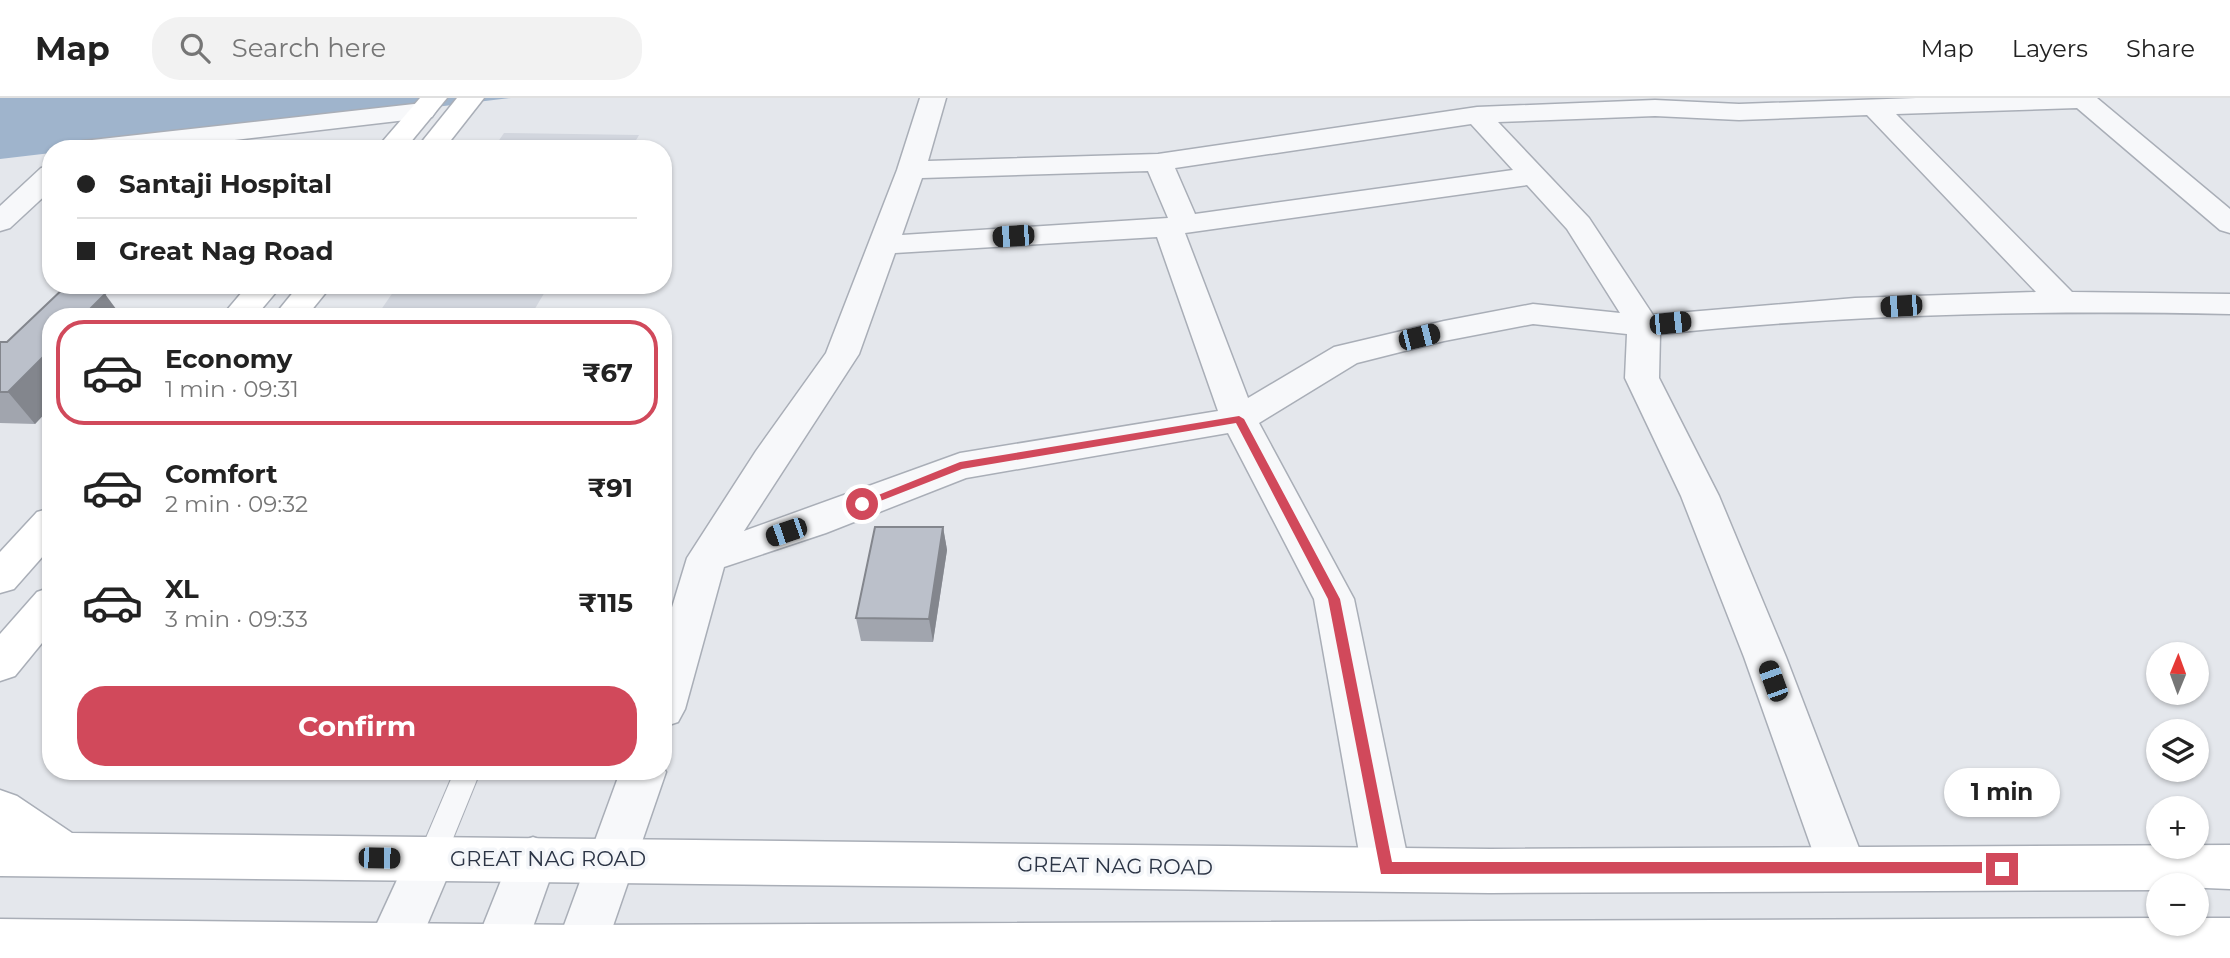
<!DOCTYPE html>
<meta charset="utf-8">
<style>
body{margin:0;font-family:Montserrat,sans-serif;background:#f2f2f2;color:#222;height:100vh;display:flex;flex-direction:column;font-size:26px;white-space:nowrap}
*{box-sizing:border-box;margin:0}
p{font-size:23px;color:#767676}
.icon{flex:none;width:38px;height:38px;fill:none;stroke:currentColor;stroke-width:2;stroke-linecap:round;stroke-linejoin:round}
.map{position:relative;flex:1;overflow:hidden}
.side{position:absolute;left:42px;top:210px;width:630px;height:472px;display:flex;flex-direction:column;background:#fff;border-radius:28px;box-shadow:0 2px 5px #0004}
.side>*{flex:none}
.guide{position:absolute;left:42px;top:42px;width:630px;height:154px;border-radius:28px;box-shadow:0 2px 5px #0004;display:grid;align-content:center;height:154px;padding:0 35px;background:#fff}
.needle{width:46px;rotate:1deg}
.tools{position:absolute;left:2146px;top:544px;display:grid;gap:14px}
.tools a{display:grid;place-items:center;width:63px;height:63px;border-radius:50%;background:#fff;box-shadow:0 2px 5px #0004;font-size:35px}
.end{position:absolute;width:32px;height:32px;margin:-16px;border:9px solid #d1495b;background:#fff;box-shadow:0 0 0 4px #fff}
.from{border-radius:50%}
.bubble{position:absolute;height:49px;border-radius:24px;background:#fff;box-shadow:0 2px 5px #0004;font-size:23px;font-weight:700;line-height:49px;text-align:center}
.car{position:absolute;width:21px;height:42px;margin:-21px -10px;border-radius:9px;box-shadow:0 0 5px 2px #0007;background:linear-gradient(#222 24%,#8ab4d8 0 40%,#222 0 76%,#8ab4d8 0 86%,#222 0)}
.guide b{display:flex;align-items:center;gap:24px;height:66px;font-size:26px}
.guide b+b{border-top:2px solid #e0e0e0}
.guide i{width:18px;height:18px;background:#222}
ul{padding:12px 0 0;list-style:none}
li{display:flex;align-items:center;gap:21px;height:105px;margin:0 14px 10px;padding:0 21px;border:4px solid transparent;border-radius:28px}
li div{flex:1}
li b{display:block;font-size:26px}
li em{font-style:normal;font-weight:700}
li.active{border-color:#d1495b}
li>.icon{width:63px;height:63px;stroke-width:1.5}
.action{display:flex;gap:14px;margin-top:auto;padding:14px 35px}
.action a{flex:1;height:80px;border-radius:28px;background:#d1495b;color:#fff;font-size:28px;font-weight:700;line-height:80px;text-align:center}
header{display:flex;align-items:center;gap:42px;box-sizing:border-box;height:98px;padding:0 35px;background:#fff;border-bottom:2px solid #e0e0e0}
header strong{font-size:33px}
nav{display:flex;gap:38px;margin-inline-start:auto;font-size:24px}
.search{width:490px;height:63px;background:#f2f2f2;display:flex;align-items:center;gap:18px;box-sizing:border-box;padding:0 24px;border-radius:28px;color:#767676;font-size:26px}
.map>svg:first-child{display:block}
.built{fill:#d2d6de}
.water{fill:#9fb4cc}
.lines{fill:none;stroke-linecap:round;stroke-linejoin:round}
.lane-casing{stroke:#a9aeb7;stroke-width:2}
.street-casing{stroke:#a9aeb7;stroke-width:3}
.secondary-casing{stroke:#a9aeb7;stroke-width:3}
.lane{fill:#f7f8fa;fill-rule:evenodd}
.street{fill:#f7f8fa;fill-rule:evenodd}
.secondary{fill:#fff;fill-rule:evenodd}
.wall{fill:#a1a5ae}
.shaded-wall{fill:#83868d}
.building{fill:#bbc0ca;stroke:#83868d;stroke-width:2}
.route{fill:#d1495b}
.labels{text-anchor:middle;stroke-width:7;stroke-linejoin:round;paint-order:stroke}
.near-street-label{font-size:21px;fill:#2b3445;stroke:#f4f6f9}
</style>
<header>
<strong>Map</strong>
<div class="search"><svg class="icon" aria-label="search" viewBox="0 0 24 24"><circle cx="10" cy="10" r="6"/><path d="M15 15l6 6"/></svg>Search here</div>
<nav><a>Map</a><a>Layers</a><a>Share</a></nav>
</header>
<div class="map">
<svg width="2230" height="860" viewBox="0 0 2230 860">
<rect width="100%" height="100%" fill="#e4e7ec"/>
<g class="built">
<path d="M504,35L639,37L631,51H493Z"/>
<path d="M398,187H549L530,219H376Z"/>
</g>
<path class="water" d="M0,0H511L88,51H51V55L0,61Z"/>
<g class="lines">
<g class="lane-casing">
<path id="lane" d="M454,674H480L441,770L431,774L421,770L417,761Z"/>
</g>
<g class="street-casing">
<g id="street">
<path d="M920,0H946L928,63L1158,56L1477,9L1655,2L1739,6L1916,0H2097L2230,111V135L2220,132L2077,10L1896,16L2072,194L2230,196V216C2036,212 1853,216 1660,236L1659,280L1719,398L1786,559L1867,771L1860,787L1843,793L1826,787L1819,771L1744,559L1681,398L1625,280L1627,236L1533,226L1444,243L1357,265L1259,325L1354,501L1410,771L1403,787L1386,793L1369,787L1362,771L1314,501L1228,335L966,380L826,435L724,469L685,611L678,624L663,629V539L687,460L756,353L826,255L897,72ZM1867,17L2036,194L1855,200L1653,217L1589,120L1498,24L1655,18L1739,22ZM1471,26L1513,72L1195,116L1175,70ZM1148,73L1168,120L902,137L922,80ZM1527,87L1567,131L1620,215L1533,206L1444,223L1334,249L1248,300L1185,135ZM1157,139L1218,313L960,355L744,433L859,256L895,155Z"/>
<path d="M423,5L432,7L436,13L432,19L158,51H69L73,45L83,43Z"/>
<path d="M51,68V92L10,130L0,133V108L41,70Z"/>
<path d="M663,669L666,674L602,860H558L555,852L620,674H663Z"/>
<path d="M431,739L448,745L455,761L413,860H361L414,745Z"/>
<path d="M533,739L550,745L557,761L522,860H470L516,745Z"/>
</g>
</g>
<g class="secondary-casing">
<g id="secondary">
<path d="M420,0H447L405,51H376Z"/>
<path d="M457,0H484L444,51H416Z"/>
<path d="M248,187H282L255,219H221Z"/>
<path d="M299,187H332L306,219H273Z"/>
<path d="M51,410V449L14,491L0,495V454L37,414Z"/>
<path d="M51,489V534L15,578L0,583V536L37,494Z"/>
<path d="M0,692L17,698L72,735L1490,751L2230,747V791L2158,788V792L1490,795L0,778Z"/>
<path d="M2158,820V826H2196V820H2230V860H0V821L580,827Z"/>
</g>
</g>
<use href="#lane" class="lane"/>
<use href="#street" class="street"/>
<use href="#secondary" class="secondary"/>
</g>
<g class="wall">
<path d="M51,219V309L35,326L0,325V244H7Z"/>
<path d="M943,429L947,452L933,544L861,543L856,520Z"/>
</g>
<g class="shaded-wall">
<path d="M105,196L122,219H82Z"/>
<path d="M51,251V309L35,326L8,294Z"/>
<path d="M943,429L947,452L933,544L929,521Z"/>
</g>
<g class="building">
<path d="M67,187H96L105,196L82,219H51V251L8,294H0V244H7Z"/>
<path d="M875,429H943L929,521L856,520Z"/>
</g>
<path class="route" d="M1239,318L1244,321L1340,501L1392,764H2002L2007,766V775L1381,776L1328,501L1236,325L962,371L865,409H858L856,406L960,364Z"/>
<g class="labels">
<g class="near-street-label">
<text x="548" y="768">GREAT NAG ROAD</text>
<text transform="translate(1115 768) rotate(1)" y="7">GREAT NAG ROAD</text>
</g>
</g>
</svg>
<div class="tools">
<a><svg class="needle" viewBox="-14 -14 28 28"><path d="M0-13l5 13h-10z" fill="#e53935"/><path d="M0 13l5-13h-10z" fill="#767676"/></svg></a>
<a><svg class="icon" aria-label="layers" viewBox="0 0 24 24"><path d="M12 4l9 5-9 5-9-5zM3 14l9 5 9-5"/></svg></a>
<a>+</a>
<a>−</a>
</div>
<i class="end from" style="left:862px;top:406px"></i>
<i class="end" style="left:2002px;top:771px"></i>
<div class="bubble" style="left:1944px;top:670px;width:116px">1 min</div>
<i class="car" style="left:1013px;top:138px;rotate:266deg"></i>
<i class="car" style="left:1901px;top:208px;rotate:266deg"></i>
<i class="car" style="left:1670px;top:225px;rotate:84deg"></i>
<i class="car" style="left:1419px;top:239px;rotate:76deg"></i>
<i class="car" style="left:786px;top:434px;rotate:251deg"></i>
<i class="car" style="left:1773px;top:583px;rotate:340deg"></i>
<i class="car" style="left:379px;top:760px;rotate:91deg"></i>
<div class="guide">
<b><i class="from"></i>Santaji Hospital</b>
<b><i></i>Great Nag Road</b>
</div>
<section class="side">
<ul>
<li class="active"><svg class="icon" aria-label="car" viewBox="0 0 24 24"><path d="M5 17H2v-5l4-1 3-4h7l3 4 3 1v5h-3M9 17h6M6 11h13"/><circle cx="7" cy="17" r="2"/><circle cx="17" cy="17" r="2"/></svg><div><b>Economy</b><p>1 min · 09:31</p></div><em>₹67</em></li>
<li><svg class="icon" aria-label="car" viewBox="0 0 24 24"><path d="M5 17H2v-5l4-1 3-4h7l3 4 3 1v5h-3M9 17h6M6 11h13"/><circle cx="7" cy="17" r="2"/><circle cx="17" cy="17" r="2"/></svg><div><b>Comfort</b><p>2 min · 09:32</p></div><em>₹91</em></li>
<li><svg class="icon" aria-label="car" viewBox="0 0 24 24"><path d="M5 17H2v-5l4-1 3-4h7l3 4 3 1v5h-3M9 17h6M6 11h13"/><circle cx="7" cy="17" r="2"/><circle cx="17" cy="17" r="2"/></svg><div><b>XL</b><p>3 min · 09:33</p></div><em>₹115</em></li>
</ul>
<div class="action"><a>Confirm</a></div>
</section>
</div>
